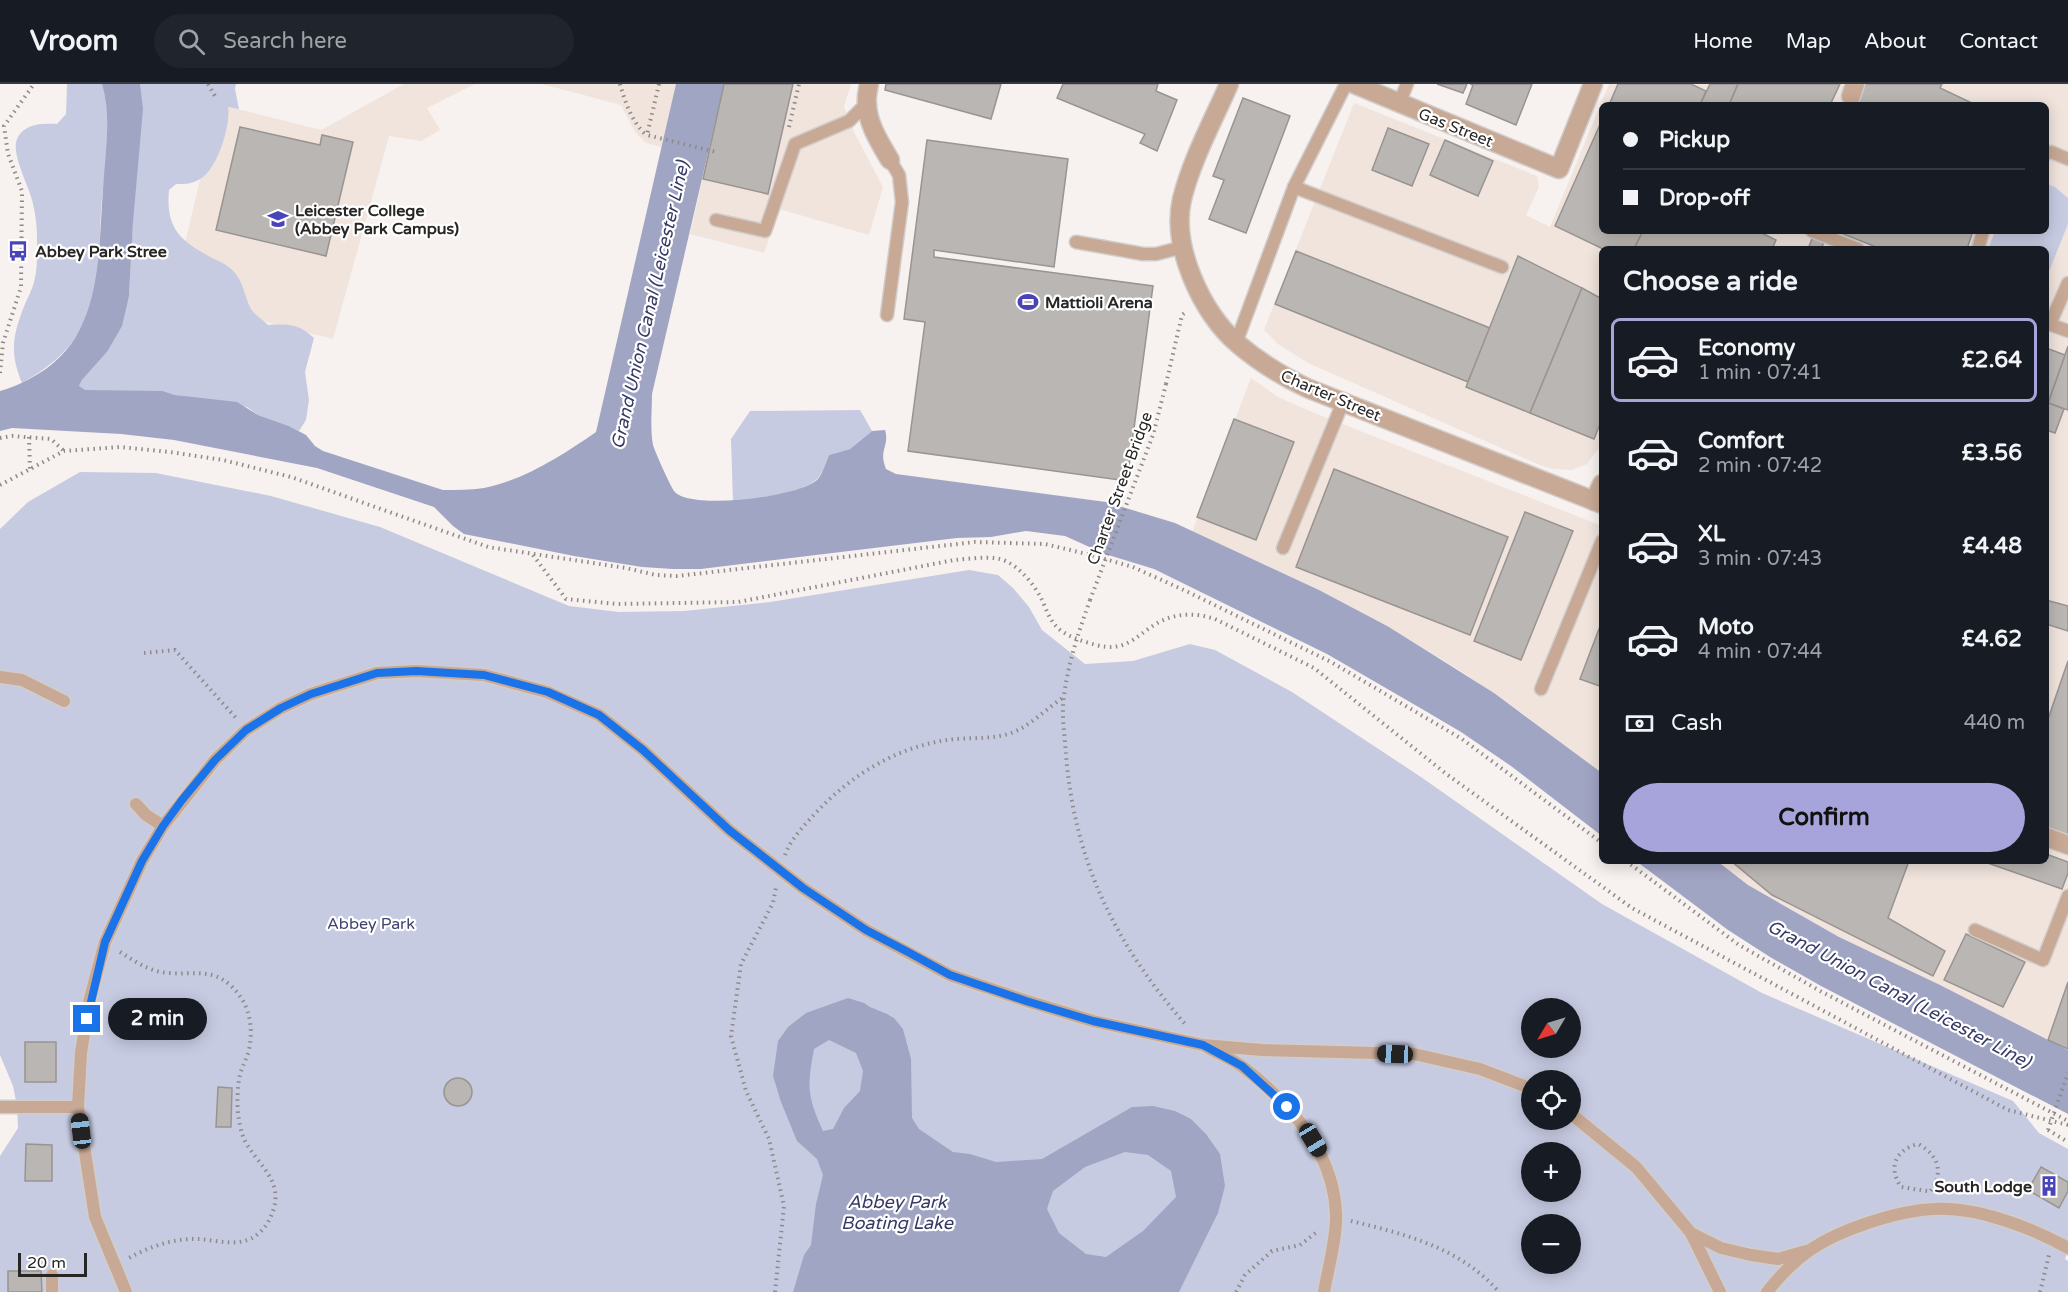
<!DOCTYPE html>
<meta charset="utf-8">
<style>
body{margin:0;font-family:"Varela Round",sans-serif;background:#20242c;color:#f1f3f6;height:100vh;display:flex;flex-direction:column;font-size:22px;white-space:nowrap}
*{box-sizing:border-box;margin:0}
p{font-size:20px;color:#9ea1a6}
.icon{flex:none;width:33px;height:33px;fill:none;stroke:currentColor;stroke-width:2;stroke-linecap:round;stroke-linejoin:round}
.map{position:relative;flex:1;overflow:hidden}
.drawer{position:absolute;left:1599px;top:162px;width:450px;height:618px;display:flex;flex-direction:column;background:#171b24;border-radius:9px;box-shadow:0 3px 15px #0003}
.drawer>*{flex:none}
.guide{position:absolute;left:1599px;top:18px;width:450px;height:132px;border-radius:9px;box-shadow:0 3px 15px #0003;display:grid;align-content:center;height:132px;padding:0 24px;background:#171b24}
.needle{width:39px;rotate:232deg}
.tools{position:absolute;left:1521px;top:914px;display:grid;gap:12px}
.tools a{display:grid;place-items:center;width:60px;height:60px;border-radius:50%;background:#171b24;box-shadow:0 3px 15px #0003;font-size:30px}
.scale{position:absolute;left:18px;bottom:15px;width:69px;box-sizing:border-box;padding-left:6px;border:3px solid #282625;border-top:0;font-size:16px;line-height:21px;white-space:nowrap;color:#282625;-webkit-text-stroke:4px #fff;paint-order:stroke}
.end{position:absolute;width:27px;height:27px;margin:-14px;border:8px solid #1a73e8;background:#fff;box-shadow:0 0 0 3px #fff}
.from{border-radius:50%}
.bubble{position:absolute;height:42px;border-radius:21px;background:#171b24;box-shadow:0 3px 15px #0003;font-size:20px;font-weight:700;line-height:42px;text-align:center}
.car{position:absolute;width:18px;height:36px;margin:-18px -9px;border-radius:8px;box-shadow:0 0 4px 2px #0007;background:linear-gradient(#222 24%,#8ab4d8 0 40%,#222 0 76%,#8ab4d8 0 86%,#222 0)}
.guide b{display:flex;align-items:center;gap:21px;height:57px;font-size:22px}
.guide b+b{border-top:2px solid #363941}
.guide i{width:15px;height:15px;background:#f1f3f6}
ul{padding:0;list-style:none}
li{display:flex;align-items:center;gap:18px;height:84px;margin:0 12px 9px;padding:0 12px;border:3px solid transparent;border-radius:9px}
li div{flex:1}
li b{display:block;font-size:22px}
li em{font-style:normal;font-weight:700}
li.on{border-color:#a6a4db}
li>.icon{width:54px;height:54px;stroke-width:1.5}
h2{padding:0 24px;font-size:27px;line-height:72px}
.pay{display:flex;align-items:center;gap:15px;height:66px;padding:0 24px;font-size:22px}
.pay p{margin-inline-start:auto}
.action{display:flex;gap:12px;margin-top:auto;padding:12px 24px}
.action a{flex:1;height:69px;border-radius:36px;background:#a6a4db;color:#111;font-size:24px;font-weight:700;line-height:69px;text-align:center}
header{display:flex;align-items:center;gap:36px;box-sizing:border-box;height:84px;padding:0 30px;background:#171b24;border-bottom:2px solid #363941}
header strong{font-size:28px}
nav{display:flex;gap:33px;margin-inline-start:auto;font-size:21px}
.search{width:420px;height:54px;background:#20242c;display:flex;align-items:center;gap:15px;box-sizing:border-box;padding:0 21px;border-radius:33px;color:#9ea1a6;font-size:22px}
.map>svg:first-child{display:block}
.built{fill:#f0e4dd;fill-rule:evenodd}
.green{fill:#c7cbe2;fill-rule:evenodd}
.water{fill:#a1a5c4;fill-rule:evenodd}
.building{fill:#bab6b3;stroke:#999491;stroke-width:1.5}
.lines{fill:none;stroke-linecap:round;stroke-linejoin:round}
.lane-casing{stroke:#d2cdcb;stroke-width:15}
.street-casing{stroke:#d2cdcb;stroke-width:21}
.path{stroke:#8e8a88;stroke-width:4;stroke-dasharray:1.5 4.5;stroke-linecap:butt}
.lane{stroke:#c8a995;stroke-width:12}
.street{stroke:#c8a995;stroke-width:18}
.path-bridge{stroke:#8e8a88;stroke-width:4;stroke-dasharray:1.5 4.5;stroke-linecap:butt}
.route{stroke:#1a73e8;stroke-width:8}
.labels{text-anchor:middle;stroke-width:4.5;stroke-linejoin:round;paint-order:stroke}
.street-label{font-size:16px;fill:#282625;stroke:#fff}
.poi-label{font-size:16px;font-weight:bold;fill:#282625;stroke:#fff;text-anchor:start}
.park-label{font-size:16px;fill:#404470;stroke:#fff}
.water-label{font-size:18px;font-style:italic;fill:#373a65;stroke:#fff}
</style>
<header>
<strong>Vroom</strong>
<div class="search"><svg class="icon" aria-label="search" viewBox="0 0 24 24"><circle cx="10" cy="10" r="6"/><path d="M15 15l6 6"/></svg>Search here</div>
<nav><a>Home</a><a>Map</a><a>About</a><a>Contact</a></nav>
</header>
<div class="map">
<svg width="2068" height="1208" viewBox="0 0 2068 1208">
<rect width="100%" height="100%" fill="#f7f2ef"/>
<g class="built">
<path d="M404,0H475L427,24L440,46L421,57L389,52L333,255L172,214L218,20L321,46Z"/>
<path d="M542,0H851L844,23L855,50L883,103L869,151L779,125L764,169L690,150L707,75L646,59L635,48L621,21Z"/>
<path d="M1609,0H2068V964H2064L1938,900L1839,853L1748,801L1717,777H2046V165H1602V367L1598,365L1587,380L1572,386L1553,385L1542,382L1308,279L1278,260L1264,246L1354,19L1537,92L1539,103L1526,131L1550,143ZM1602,21H2046V147H1602Z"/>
<path d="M1251,294L1278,313L1312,328L1602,442V689L1522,629L1464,589L1389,543L1319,506L1192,448Z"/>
</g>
<g class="green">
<path d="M67,0H102C114,40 104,86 101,127C99,161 101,200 87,231C72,266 54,280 22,299C9,268 13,250 25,220C28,213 32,206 34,198C38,184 37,167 37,153C37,141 35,127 32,116C28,100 11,70 17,55C24,39 43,39 57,40L66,30Z"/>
<path d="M140,0H236L235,5L239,25L228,23C231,40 218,82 203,93C194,100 186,100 176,100L169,106C166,139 176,154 205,170C218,178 226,178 236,190C244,201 245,214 251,225C255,231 263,236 268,241C289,240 299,240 314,254L305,288L309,316L306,336L299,347L289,342L258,331L247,323L175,311L163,307L92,308L85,307L79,302L82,296L107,268L129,212Z"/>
<path d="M2046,100L2055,103L2068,114V140L2050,185L2046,190V165H1989V163L1995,147H2046Z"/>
<path d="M860,326L872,347L850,365L829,371C826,378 822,391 816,396C800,410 753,415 733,418L731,355L750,327Z"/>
<path d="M80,388L156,389L271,412L380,443L569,522L619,528L684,527L770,518L969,486L998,491L1013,504L1029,523L1042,546L1085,580L1133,577L1190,560L1215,566L1292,608L1421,693L1602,820L1762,909L2013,1017L2039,1049L2068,1065V1166L2065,1175L2068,1177V1208H0V1072L18,1044L17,1022L13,1002L0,971V445L28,418ZM1532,924H1570V963H1532ZM1532,996H1570V1035H1532ZM1532,1068H1570V1107H1532ZM1532,1140H1570V1179H1532Z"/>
</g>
<g class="water">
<path d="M102,0H140L143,25L133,138L129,212L122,242L107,268L82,296L79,302L85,306L163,307L175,311L237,318L258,331L289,342L306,351L315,362L323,367L443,406C457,406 470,406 484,404C524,396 563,371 596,348L676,0H724L652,310C652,326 650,345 653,361C655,368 670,401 674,407C689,427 799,413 817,396C822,391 826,378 829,371L850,365L872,347L885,346C890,362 878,366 886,385L896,390L1106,418L1175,439L1319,506L1389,543L1494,609L1602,689V752L1511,682L1461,648L1422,625L1327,570L1154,485L1105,470L1065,452L1026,447L991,453L957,454L701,485H673L642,483L574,472L464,450L453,442L434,423L317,384L174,356L121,350L12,344L0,347V307C14,303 25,298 38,290C103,252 98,170 103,105C105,70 112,34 102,0Z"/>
<path d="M1636,777H1717L1748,801L1839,853L1938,900L2068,966V1030L1821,902L1770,873L1728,846Z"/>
<path d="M848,914L864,919L870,923L887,930L894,934L903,945L911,975L912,1034L919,1045L953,1068L970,1070L996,1078L1042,1075L1132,1023L1153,1022L1175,1027L1191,1035L1206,1050L1220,1070L1225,1102L1218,1129L1179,1208H793L804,1171L811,1161L816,1120L823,1091L817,1075L797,1057L781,1018L773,992L778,957L788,943L806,929ZM829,956L856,969L863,987L860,1007L844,1024L833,1045L823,1047C807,1012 807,1003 814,965ZM1125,1068L1148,1071L1171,1087L1176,1113L1143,1147L1106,1173L1086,1170L1059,1149L1047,1125L1053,1107L1085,1083Z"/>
</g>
<g class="building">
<path d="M724,0H793L768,110L703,95Z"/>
<path d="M886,0H1001L991,35L885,6Z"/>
<path d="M1063,0H1158L1156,7L1177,16L1157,67L1140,59L1145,50L1057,14Z"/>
<path d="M1437,0H1467L1463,9Z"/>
<path d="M1470,0H1532L1516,41L1466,20L1473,1Z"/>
<path d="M1618,0H1691L1706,7L1700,21H1609Z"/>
<path d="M1710,0H1738L1729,21H1700Z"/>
<path d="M1738,0H1840L1830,21H1729Z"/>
<path d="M1864,0H1942L1940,4L1976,21H1855Z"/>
<path d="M1243,14L1290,32L1246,149L1209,135L1224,96L1213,92Z"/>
<path d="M1602,36V147H1643L1634,165H1603L1555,142Z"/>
<path d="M240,43L320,61L322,51L353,58L326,172L216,146Z"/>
<path d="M1388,44L1429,60L1412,102L1372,86Z"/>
<path d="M927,56L1068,75L1054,183L934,166V173L1153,202L1127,397L908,367L925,238L904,235Z"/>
<path d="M1445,56L1493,77L1478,112L1430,91Z"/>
<path d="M1643,147H1758L1776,156L1772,165H1634Z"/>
<path d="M1815,147H1829L1821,165H1808Z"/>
<path d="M1836,147H1973L1967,165H1881Z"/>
<path d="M1296,167L1490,244L1468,298L1275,220Z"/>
<path d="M1518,172L1582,204L1530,329L1466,303Z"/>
<path d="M1582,204L1602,215V335L1594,355L1530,329Z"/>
<path d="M2068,262V326L2048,319Z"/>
<path d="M2046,264L2065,271L2048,319L2046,318Z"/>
<path d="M2046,318L2064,325L2055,349L2046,346Z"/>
<path d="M1234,335L1294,358L1256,456L1197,433Z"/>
<path d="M1334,385L1508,453L1470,551L1296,483Z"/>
<path d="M1525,428L1573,447L1521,576L1474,557Z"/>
<path d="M2046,516L2068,522V547L2046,540Z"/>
<path d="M1602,537V603L1580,595Z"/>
<path d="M2068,577V755L2046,748V641Z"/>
<path d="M2046,770L2068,778V789L2062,805L1982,777H2046Z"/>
<path d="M1731,777H1909L1888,834L1945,867L1933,892L1772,811Z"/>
<path d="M1966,850L2025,878L2003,923L1944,896Z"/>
<path d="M2068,898V965L2048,956Z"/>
<rect x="25" y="958" width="31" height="40"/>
<circle cx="458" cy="1008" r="14"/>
<path d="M218,1003L232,1004L231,1043H216Z"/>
<path d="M26,1060L52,1061V1097H25Z"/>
<path d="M2041,1083L2068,1098V1107L2059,1124L2028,1106Z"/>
<path d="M8,1187H41L42,1208H8Z"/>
</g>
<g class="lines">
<g class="lane-casing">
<g id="lane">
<path d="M1399,20L1407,0"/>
<path d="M2046,70L2051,68L2068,75"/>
<path d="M1294,103L1502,183"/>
<path d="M716,136L765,147L795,60L849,37L867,19"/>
<path d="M1812,147L1858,165"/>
<path d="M1076,158L1143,170H1156L1183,163"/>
<path d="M1978,165L1983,147"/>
<path d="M887,231L902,118L899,91L890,76"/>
<path d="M2046,239L2068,247"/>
<path d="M2050,240L2068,199"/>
<path d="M1236,259L1294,103L1346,0"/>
<path d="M1283,464L1343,318"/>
<path d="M0,593L22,596L64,617"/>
<path d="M1541,605L1602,457"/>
<path d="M136,720L146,731L163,742"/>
<path d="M1975,846L2043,876L2068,812"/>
<path d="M1207,963C1219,970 1233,975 1243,983C1291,1020 1334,1068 1336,1130C1337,1153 1328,1185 1324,1208"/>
<path d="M0,1023H78"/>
<path d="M1570,1029L1636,1083L1691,1149L1720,1208"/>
<path d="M1691,1149L1721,1164L1751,1171L1778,1175L1806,1167"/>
<path d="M52,1208V1191"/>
<path d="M126,1208L95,1133L78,1023L81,969L89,918L105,858L142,777L163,742L215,676L246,646L281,624L311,610L377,589L416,587L484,591L547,608L599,631L643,666L729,746L803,804L866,846L950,891L1027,917L1093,937L1203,961L1262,966L1414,970L1480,985L1532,1005"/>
<path d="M1767,1208C1779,1193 1794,1177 1810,1166C1841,1145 1899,1126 1936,1125C1977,1123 2033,1144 2068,1164"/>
</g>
</g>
<g class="street-casing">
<g id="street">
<path d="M869,0C868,6 866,13 867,19C867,39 880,59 890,76"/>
<path d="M1229,0C1213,37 1192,75 1182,115C1171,163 1202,229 1238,260C1259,278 1282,292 1307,304L1602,420"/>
<path d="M1354,0L1559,85L1593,0"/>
<path d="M1851,12L1855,0"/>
<path d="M1594,417L1602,400"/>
<path d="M2046,753L2068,761"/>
</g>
</g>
<g class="path">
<path d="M208,0L215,12"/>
<path d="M620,0C625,18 632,38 646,51"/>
<path d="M659,0L647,51L716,68"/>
<path d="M789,43L799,0"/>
<path d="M0,289L3,259L21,203L22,107L8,70L4,42L34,0"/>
<path d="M1166,300L1182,231L1187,227"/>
<path d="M29,353L30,385"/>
<path d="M0,354L12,352L51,355L64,367"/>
<path d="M0,401L64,367L120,363L170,368L223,376L291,393L488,463L626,484L656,491L677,492L975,458L1045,460L1091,471L1133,483L1188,508L1331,578L1462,655L1602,759"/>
<path d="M533,471L566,515L617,520L738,518L954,476C968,475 986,472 1000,475C1018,480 1034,500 1042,516C1046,525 1049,534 1055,541C1064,552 1082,557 1096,561C1124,568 1133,555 1154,541C1173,529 1194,528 1215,535L1314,584L1445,689L1632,824L2008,1026L2068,1041"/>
<path d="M1090,516C1079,547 1068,579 1064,612C1061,631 1065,652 1066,671C1075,779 1115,859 1185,940"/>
<path d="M144,569L175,566L236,634"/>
<path d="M785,771C790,757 801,745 811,734C847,694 893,664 947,656C968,653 991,656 1011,649C1029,643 1047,624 1064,613"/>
<path d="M1626,777L1739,861L1822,908L2068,1037"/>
<path d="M120,868C136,878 150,888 169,889C192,891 211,884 230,901C249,918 254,941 249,966C246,977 240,986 239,996C236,1014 237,1038 244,1055C256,1080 284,1095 273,1127C270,1135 266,1143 259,1149C241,1165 218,1156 198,1155C173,1154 149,1163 129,1174"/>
<path d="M2048,1046L2068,1058"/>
<path d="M1927,1107L1901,1103C1888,1084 1895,1066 1918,1060C1939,1071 1944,1089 1930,1108"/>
<path d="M1351,1137C1405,1150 1461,1164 1499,1208"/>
<path d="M775,1208L784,1122L769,1055L746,1007L731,952L741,880L773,819L776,804"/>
<path d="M1236,1208L1245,1191L1272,1167L1300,1161L1318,1147"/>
<path d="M2040,1208L2049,1171"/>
</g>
<use href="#lane" class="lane"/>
<use href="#street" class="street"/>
<g class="path-bridge">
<path d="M1090,516L1153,351L1166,300"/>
<path d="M2048,1046L2068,989"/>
</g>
</g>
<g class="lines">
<path class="route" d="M87,935L105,858L142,777L163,742L182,716L215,676L246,646L281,624L311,610L377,589L416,587L484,591L548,608L599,631L643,666L729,746L803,804L866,846L908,868L950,891L1026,917L1093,937L1203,961L1242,982L1287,1023"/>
</g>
<defs>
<g id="university-bare" transform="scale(1.62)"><path d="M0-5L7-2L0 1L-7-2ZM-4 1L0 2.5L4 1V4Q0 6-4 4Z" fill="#4a44bb" stroke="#fff" stroke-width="2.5" paint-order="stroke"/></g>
<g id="bus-bare" transform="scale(1.62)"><path d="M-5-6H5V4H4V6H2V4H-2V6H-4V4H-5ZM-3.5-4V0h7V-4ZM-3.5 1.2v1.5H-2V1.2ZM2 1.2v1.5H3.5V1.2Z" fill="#4a44bb" stroke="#fff" stroke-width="2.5" paint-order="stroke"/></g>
<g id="stadium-bare" transform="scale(1.62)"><path d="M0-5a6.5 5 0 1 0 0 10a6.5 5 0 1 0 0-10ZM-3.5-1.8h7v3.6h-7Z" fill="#4a44bb" stroke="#fff" stroke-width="2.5" paint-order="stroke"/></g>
<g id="building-bare" transform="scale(1.62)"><path d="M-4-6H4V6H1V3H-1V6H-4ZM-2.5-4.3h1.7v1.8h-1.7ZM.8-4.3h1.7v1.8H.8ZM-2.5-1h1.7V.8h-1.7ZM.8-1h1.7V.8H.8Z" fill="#4a44bb" stroke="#fff" stroke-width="2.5" paint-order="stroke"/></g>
</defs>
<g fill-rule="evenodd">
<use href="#university-bare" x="278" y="135"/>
<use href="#bus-bare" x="18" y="167"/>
<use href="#stadium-bare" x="1028" y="218"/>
<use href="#building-bare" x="2049" y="1102"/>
</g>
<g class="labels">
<g class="street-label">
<text transform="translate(1456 43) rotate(22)" y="6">Gas Street</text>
<text transform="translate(1331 311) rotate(23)" y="6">Charter Street</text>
<text transform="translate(1119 404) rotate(-70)" y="6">Charter Street Bridge</text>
</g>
<g class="poi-label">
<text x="295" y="132">Leicester College<tspan x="295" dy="18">(Abbey Park Campus)</tspan></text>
<text x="35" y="173">Abbey Park Stree</text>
<text x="1045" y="224">Mattioli Arena</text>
<text x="2032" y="1108" text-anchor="end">South Lodge</text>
</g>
<g class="park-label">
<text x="371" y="845">Abbey Park</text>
</g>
<g class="water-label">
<text transform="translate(650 221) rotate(-77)" y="6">Grand Union Canal (Leicester Line)</text>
<text transform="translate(1899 910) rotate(28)" y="6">Grand Union Canal (Leicester Line)</text>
<text x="897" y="1124">Abbey Park<tspan x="897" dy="21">Boating Lake</tspan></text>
</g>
</g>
</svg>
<div class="tools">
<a><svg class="needle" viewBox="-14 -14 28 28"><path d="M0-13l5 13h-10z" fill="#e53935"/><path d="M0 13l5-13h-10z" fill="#9ea1a6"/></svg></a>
<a><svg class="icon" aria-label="locate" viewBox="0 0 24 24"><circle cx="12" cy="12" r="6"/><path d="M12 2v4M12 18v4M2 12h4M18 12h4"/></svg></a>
<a>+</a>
<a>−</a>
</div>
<div class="scale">20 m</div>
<i class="end from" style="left:1287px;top:1023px"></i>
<i class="end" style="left:87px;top:935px"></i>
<div class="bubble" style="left:108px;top:914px;width:99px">2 min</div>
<i class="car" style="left:1395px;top:970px;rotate:272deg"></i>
<i class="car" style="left:81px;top:1047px;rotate:353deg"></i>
<i class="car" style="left:1313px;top:1056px;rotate:149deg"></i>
<div class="guide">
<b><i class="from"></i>Pickup</b>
<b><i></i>Drop-off</b>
</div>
<section class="drawer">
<h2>Choose a ride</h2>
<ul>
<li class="on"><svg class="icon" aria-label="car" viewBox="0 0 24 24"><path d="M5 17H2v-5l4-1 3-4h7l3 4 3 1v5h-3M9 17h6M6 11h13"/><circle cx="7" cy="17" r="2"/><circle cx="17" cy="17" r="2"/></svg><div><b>Economy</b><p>1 min · 07:41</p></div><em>£2.64</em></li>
<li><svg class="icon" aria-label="car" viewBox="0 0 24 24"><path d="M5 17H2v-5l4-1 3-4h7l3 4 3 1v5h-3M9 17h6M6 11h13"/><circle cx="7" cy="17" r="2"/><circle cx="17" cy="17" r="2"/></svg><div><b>Comfort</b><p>2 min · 07:42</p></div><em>£3.56</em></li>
<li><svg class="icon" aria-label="car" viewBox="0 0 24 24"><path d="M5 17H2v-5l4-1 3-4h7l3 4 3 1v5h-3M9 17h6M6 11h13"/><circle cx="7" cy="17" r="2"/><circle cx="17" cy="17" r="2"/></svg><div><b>XL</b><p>3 min · 07:43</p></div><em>£4.48</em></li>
<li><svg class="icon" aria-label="car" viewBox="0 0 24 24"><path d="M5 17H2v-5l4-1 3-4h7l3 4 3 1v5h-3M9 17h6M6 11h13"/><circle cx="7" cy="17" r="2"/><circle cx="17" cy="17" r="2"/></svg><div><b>Moto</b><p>4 min · 07:44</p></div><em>£4.62</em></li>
</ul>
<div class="pay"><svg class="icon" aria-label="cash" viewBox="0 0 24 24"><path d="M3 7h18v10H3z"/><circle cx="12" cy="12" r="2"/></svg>Cash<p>440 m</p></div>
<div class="action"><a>Confirm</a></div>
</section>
</div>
